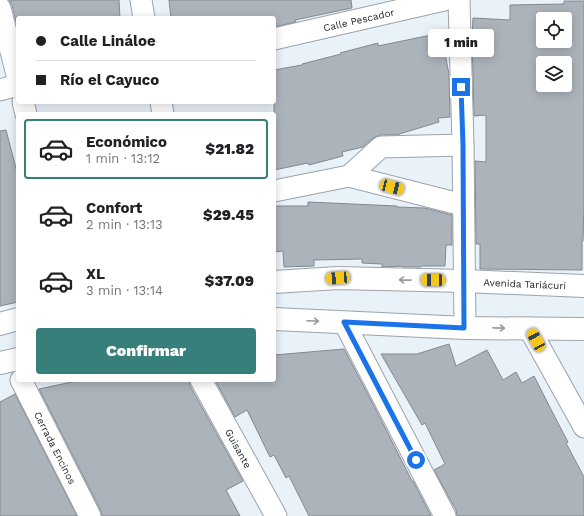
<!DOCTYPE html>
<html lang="es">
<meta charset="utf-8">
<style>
body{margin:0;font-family:"Work Sans",sans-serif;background:#f2f2f2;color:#202124;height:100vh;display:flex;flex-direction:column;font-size:15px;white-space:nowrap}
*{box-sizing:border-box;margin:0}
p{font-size:13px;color:#757577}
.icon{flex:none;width:22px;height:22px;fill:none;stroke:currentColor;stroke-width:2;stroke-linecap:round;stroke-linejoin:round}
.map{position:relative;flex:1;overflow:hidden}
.panel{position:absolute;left:16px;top:112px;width:260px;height:270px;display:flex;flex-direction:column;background:#fff;border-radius:4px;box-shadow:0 2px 10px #0003}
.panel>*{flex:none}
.banner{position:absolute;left:16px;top:16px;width:260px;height:88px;border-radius:4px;box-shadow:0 2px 10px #0003;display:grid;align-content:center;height:88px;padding:0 20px;background:#fff}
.fabs{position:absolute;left:536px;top:12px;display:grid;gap:8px}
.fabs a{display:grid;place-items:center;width:36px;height:36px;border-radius:4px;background:#fff;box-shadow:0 2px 10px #0003;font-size:20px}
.end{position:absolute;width:18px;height:18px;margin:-9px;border:5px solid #1a73e8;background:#fff;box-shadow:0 0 0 2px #fff}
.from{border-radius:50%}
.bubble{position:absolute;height:28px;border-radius:4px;background:#fff;box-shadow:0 2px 10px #0003;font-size:13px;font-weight:800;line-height:28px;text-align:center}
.car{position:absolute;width:12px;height:24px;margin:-12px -6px;border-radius:5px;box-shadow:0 0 3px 1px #0007;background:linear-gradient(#f5c518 24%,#345 0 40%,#f5c518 0 76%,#345 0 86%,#f5c518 0)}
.banner b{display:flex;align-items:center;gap:14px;height:38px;font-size:15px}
.banner b+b{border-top:1px solid #e0e0e0}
.banner i{width:10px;height:10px;background:#202124}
ul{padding:7px 0 0;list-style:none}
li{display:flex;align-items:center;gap:12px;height:60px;margin:0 8px 6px;padding:0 12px;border:2px solid transparent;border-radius:4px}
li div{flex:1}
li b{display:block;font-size:15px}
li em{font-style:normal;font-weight:800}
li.active{border-color:#377f7a}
li>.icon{width:36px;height:36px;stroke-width:1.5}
.cta{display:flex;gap:8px;margin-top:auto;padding:8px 20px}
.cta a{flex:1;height:46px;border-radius:4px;background:#377f7a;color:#fff;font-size:16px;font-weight:800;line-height:46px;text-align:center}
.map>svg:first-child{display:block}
.building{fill:#acb3bb;stroke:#828990;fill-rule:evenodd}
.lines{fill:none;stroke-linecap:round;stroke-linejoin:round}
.minor-casing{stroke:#9ca3ab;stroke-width:23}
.tertiary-casing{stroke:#9ca3ab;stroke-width:24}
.minor{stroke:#fff;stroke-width:21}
.tertiary{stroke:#fff;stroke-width:22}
.oneway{stroke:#999b9c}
.route{stroke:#1a73e8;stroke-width:5}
.labels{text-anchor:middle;stroke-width:3;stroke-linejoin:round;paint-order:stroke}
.street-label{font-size:10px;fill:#1d2023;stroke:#fcfdff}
</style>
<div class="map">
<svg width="584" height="516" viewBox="0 0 584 516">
<rect width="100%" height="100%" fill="#e9f1f9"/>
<g class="building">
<path d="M9,0H119L120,18H18V30L12,5Z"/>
<path d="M169,0H351L352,8L295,20L296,22L274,27V18H171Z"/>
<path d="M564,1H584V206L583,241H582V270L480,269V244H476L475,161L486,162V115L474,116L472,39L473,18L510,20V5L564,4ZM543,19H565V41H543ZM543,63H565V85H543Z"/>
<path d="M441,33L449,74L450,117L438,118L439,122L396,135H380L373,138L363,147L342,152L343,156L309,165L308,163L274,170V70L302,65V64L341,54L340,53L378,43V46Z"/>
<path d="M6,130L18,176V302L0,306V131Z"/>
<path d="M308,202L397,206V207L425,208L452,215V245H446L445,266H421V267H402V266L382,267V264L362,263V259L314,260V266L284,267L283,251L274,252V206H308Z"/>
<path d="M449,344L456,366L487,350L503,380L516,372L522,383L534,376L558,423L568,442L566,443L584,477V516H457L456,510L434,470L445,464L425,423L422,425L381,354H417Z"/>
<path d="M344,349L374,406L412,481H413L431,516H309L289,476L286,478L274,455L270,457L247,410L235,417L215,380H274V355Z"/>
<path d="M81,380H189L190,386L243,481L226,490L240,516H102L101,511L39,389Z"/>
<path d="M15,394L77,516H0V402Z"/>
</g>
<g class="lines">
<g class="minor-casing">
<g id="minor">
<path d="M141,0L144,18"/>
<path d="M459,0L463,145L465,328"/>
<path d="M0,8L18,79"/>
<path id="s1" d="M274,39L444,0"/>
<path d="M0,90L18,85"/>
<path d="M23,102L26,114"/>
<path d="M161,102L163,114"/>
<path d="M349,176L463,205"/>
<path d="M274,191L349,176L381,147L463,145"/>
<path d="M344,322L445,516"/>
<path d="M529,328L584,427"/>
<path id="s2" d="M21,380L90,516"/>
<path id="s3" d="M201,380L276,516"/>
</g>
</g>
<g class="tertiary-casing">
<g id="tertiary">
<path id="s4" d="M274,282L338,278L464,281L584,286"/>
<path d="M274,319L465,328L584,329"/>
<path d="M0,324L18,319"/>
<path d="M0,363L18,359"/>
</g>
</g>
<use href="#minor" class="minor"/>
<use href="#tertiary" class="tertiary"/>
</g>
<defs><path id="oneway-shaft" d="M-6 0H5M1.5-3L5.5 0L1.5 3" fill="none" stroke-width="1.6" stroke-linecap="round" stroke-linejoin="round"/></defs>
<g class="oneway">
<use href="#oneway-shaft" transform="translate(405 280) rotate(-179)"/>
<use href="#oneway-shaft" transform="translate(313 321) rotate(2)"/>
<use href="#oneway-shaft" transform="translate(499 328) rotate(1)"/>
</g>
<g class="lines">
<path class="route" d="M416,460L344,322L464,328L463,145L461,87"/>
</g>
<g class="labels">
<g class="street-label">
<text dy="4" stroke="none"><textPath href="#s1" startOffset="87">Calle Pescador</textPath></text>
<text dy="4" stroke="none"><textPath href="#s4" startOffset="251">Avenida Tariácuri</textPath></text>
<text dy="4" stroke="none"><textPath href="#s2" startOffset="76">Cerrada Encinos</textPath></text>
<text dy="4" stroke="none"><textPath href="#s3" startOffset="78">Guisante</textPath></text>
</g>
</g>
</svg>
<div class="fabs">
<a><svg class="icon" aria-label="locate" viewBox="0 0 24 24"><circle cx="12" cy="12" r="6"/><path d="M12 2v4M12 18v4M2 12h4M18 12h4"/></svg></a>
<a><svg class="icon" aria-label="layers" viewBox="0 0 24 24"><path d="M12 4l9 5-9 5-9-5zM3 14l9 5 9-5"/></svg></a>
</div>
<i class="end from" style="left:416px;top:460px"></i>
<i class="end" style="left:461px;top:87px"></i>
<div class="bubble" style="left:428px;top:29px;width:66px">1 min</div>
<i class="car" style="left:392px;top:187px;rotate:104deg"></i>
<i class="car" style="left:338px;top:278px;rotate:266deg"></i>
<i class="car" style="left:433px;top:280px;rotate:271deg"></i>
<i class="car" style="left:536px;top:340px;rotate:331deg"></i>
<div class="banner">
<b><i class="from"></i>Calle Lináloe</b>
<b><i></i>Río el Cayuco</b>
</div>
<section class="panel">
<ul>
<li class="active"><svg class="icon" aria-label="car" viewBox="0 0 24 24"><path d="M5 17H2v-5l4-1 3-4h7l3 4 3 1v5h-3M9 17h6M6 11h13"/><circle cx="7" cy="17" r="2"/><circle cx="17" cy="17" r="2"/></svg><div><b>Económico</b><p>1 min · 13:12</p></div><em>$21.82</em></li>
<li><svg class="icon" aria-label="car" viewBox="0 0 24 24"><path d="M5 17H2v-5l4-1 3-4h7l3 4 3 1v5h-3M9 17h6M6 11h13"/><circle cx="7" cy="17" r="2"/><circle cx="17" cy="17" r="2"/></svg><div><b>Confort</b><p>2 min · 13:13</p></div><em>$29.45</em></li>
<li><svg class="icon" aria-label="car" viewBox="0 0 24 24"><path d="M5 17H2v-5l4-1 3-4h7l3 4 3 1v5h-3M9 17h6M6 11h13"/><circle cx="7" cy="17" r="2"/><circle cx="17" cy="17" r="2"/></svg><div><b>XL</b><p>3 min · 13:14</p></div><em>$37.09</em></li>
</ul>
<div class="cta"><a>Confirmar</a></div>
</section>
</div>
